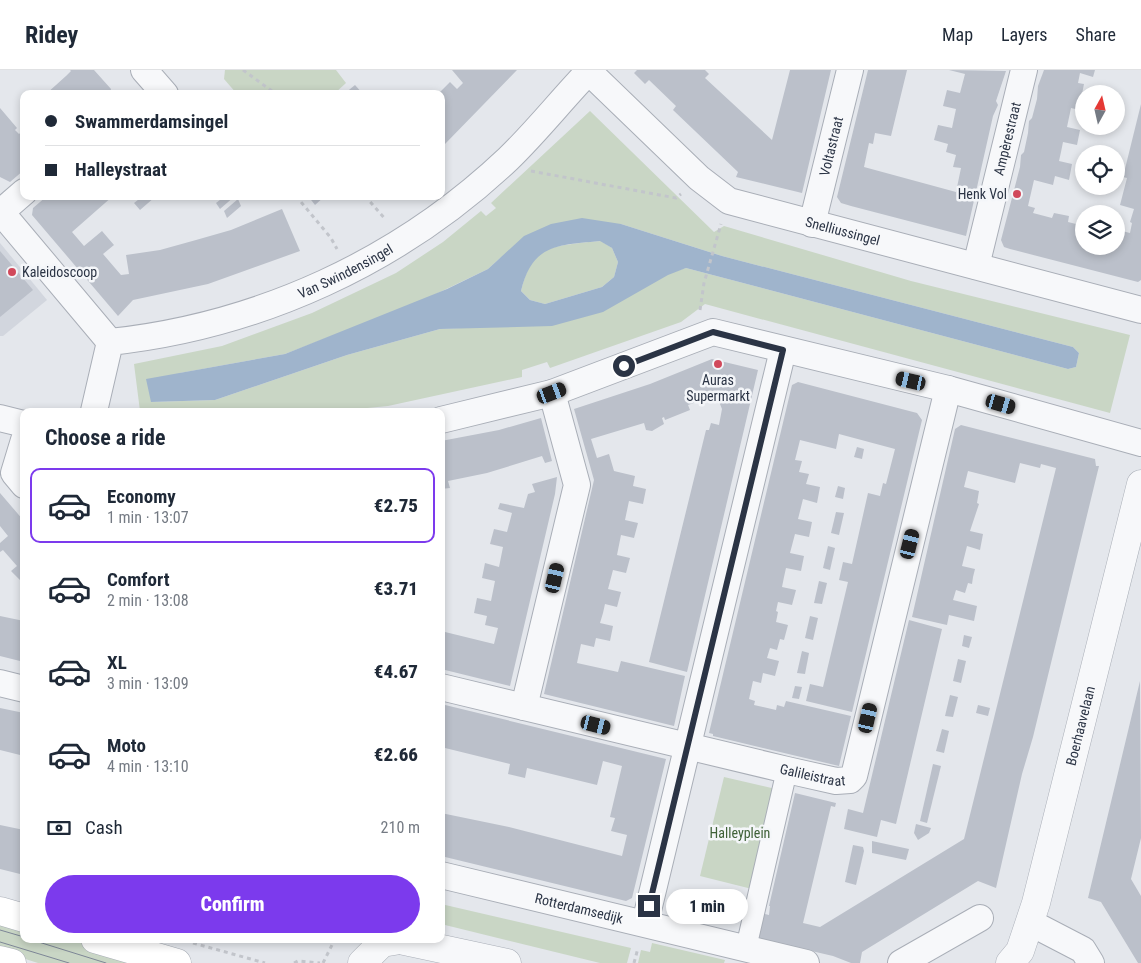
<!DOCTYPE html>
<meta charset="utf-8">
<style>
body{margin:0;font-family:"Roboto Condensed",sans-serif;background:#f6f6f7;color:#1f2937;height:100vh;display:flex;flex-direction:column;font-size:19px;white-space:nowrap}
*{box-sizing:border-box;margin:0}
p{font-size:16px;color:#747a83}
.icon{flex:none;width:28px;height:28px;fill:none;stroke:currentColor;stroke-width:2;stroke-linecap:round;stroke-linejoin:round}
.map{position:relative;flex:1;overflow:hidden}
.panel{position:absolute;left:20px;top:338px;width:425px;height:535px;display:flex;flex-direction:column;background:#fff;border-radius:10px;box-shadow:0 2px 8px #0003}
.panel>*{flex:none}
.guide{position:absolute;left:20px;top:20px;width:425px;height:110px;border-radius:10px;box-shadow:0 2px 8px #0003;display:grid;align-content:center;height:110px;padding:0 25px;background:#fff}
.needle{width:32px;rotate:8deg}
.controls{position:absolute;left:1075px;top:15px;display:grid;gap:10px}
.controls a{display:grid;place-items:center;width:50px;height:50px;border-radius:50%;background:#fff;box-shadow:0 2px 8px #0003;font-size:25px}
.end{position:absolute;width:22px;height:22px;margin:-11px;border:6px solid #2b3445;background:#fff;box-shadow:0 0 0 2px #fff}
.from{border-radius:50%}
.bubble{position:absolute;height:35px;border-radius:18px;background:#fff;box-shadow:0 2px 8px #0003;font-size:16px;font-weight:800;line-height:35px;text-align:center}
.car{position:absolute;width:15px;height:30px;margin:-15px -8px;border-radius:6px;box-shadow:0 0 4px 1px #0007;background:linear-gradient(#222 24%,#8ab4d8 0 40%,#222 0 76%,#8ab4d8 0 86%,#222 0)}
.guide b{display:flex;align-items:center;gap:18px;height:48px;font-size:19px}
.guide b+b{border-top:1px solid #e0e1e3}
.guide i{width:12px;height:12px;background:#1f2937}
ul{padding:0;list-style:none}
li{display:flex;align-items:center;gap:15px;height:75px;margin:0 10px 8px;padding:0 15px;border:2px solid transparent;border-radius:10px}
li div{flex:1}
li b{display:block;font-size:19px}
li em{font-style:normal;font-weight:800}
li.on{border-color:#7c3aed}
li>.icon{width:45px;height:45px;stroke-width:1.5}
h2{padding:0 25px;font-size:22px;line-height:60px}
.pay{display:flex;align-items:center;gap:12px;height:55px;padding:0 25px;font-size:19px}
.pay p{margin-inline-start:auto}
.primary-button{display:flex;gap:10px;margin-top:auto;padding:10px 25px}
.primary-button a{flex:1;height:58px;border-radius:30px;background:#7c3aed;color:#fff;font-size:20px;font-weight:800;line-height:58px;text-align:center}
header{display:flex;align-items:center;gap:30px;box-sizing:border-box;height:70px;padding:0 25px;background:#fff;border-bottom:1px solid #e0e1e3}
header strong{font-size:24px}
nav{display:flex;gap:28px;margin-inline-start:auto;font-size:18px}
.map>svg:first-child{display:block}
.built{fill:#d2d6de}
.green{fill:#c9d6c5;fill-rule:evenodd}
.water{fill:#9fb4cc;fill-rule:evenodd}
.building{fill:#bbc0ca}
.lines{fill:none;stroke-linecap:round;stroke-linejoin:round}
.pedestrian-casing{stroke:#a9aeb7;stroke-width:22}
.minor-casing{stroke:#a9aeb7;stroke-width:28}
.tertiary-casing{stroke:#a9aeb7;stroke-width:29}
.secondary-casing{stroke:#a9aeb7;stroke-width:29}
.path{stroke:#c2c5cb;stroke-width:3;stroke-dasharray:4 4;stroke-linecap:butt}
.pedestrian{stroke:#f7f8fa;stroke-width:20}
.minor{stroke:#f7f8fa;stroke-width:26}
.tertiary{stroke:#f7f8fa;stroke-width:28}
.secondary{stroke:#fff;stroke-width:28}
.tram{stroke:#7d8696;stroke-width:1}
.route{stroke:#2b3445;stroke-width:6}
.poi-dot{fill:#d1495b;stroke:#f4f6f9;stroke-width:2}
.labels{text-anchor:middle;stroke-width:5;stroke-linejoin:round;paint-order:stroke}
.street-label{font-size:14px;fill:#2b3445;stroke:#f4f6f9}
.poi-label{font-size:14px;fill:#2b3445;stroke:#f4f6f9;text-anchor:end}
.park-label{font-size:14px;fill:#3f6138;stroke:#f4f6f9}
</style>
<header>
<strong>Ridey</strong>
<nav><a>Map</a><a>Layers</a><a>Share</a></nav>
</header>
<div class="map">
<svg width="1141" height="893" viewBox="0 0 1141 893">
<rect width="100%" height="100%" fill="#e4e7ec"/>
<path class="built" d="M0,173L47,230L3,266H0Z"/>
<g class="green">
<path d="M225,0H336L346,13L334,24H237L224,9Z"/>
<path d="M590,41L714,162L724,156L911,211L1130,265L1110,343L705,234L681,252L550,298L547,292L522,300V307L388,336L336,341H140L134,294L222,276L312,243L396,203L443,172L481,141L486,146L496,138L491,133ZM621,154L722,186L1073,277L1079,283L1076,297L1068,299L686,198L484,257L440,259L347,285L215,330L151,332L180,303L285,284L415,234L488,199L500,188Z"/>
<path d="M601,171L612,178L618,192L614,207L602,217L545,234L530,230L521,221C524,208 529,192 540,183C551,175 586,172 601,171Z"/>
<path d="M724,707L780,720L756,820L700,806Z"/>
<path d="M441,834L631,878L627,893H600L441,854Z"/>
<path d="M0,848L24,854V869H73L144,890L143,893H38L0,881Z"/>
<path d="M652,873L725,890L724,893H638L641,880L650,882Z"/>
</g>
<path class="water" d="M582,148L621,154L722,186L1073,277L1079,283L1076,297L1068,299L686,198L668,205L603,242L552,256L440,259L347,285L215,330L151,332L146,309L285,284L447,219L488,199L524,166L551,154ZM600,171L612,178L618,192L614,207L602,217L545,234L530,230L521,221C532,174 558,175 600,171Z"/>
<g class="building">
<path d="M70,0H94L111,19L110,24H46L66,6L71,1Z"/>
<path d="M452,0H517L445,74L441,70V24H438L450,12L457,19L463,13Z"/>
<path d="M637,0H705L709,4L705,8L772,70L790,0H831L802,123L736,107L738,102L673,40L676,36L649,10L645,14L634,3Z"/>
<path d="M868,0H907L891,66L875,63L873,74L869,73L864,97L956,122L961,98L953,97L956,85L946,82L948,74L934,70L938,55L952,58L956,39L943,36L947,20L960,23L965,4L949,0L1006,1L996,31L998,35L993,46L966,166L851,136L841,133L837,127Z"/>
<path d="M1044,0H1095L1093,7L1080,3L1078,13L1084,14L1082,24H1084V41L1071,38L1067,57L1080,60L1077,75L1063,72L1061,82L1059,91L1072,94L1069,110L1055,106L1053,115L1034,110L1028,136L1035,138L1033,143L1052,148L1054,143L1069,146L1068,152L1084,156V176H1116V165L1121,166L1122,161L1130,163L1132,153L1130,152L1134,139L1120,135L1127,108L1123,107L1141,34V210L1138,212L1010,179L1004,177L1001,170L1020,97L1021,85L1024,82L1028,63L1029,51L1032,48L1037,29L1038,16Z"/>
<path d="M355,15L363,24H344Z"/>
<path d="M0,38L17,58L15,60L19,64L24,60V100L10,112L0,107Z"/>
<path d="M47,126H113L72,162L84,176L102,161L114,175L103,184L121,205L129,204L126,185L160,180L196,170L231,160L282,139L300,181L208,214L133,230L118,246L32,145L33,138Z"/>
<path d="M143,126H162L158,130L155,127L140,140L134,133Z"/>
<path d="M225,126H235L220,139L216,133Z"/>
<path d="M308,126H325L315,135Z"/>
<path d="M238,129L241,136L227,148L224,141Z"/>
<path d="M0,181L33,220L0,247Z"/>
<path d="M712,289L758,300L687,602L649,592L706,360H709L711,353L719,355L722,339L718,329L712,332L710,327L688,335L690,340L665,350L664,347L662,348L664,354L652,361L646,360L644,353L591,369L597,388L609,384L614,401L635,406L633,416L646,419L643,434L629,431L625,450L638,453L634,468L621,465L617,485L630,488L626,503L613,500L608,519L621,522L617,537L605,534L603,543L600,553L613,556L610,571L596,568L594,577L581,574L577,593L618,602L621,591L685,606L674,656L544,624L594,410L574,339L650,314Z"/>
<path d="M798,312L917,343L922,350L852,642L806,631L810,614L823,617L848,512L839,510L843,492L852,494L868,423L880,426L883,413L886,414L895,379L839,364L836,379L800,370L795,390L802,391L799,402L809,404L806,414L820,417L817,433L803,429L798,449L812,452L809,467L795,464L790,483L804,486L801,501L786,498L784,507L782,517L796,520L792,535L778,532L776,541L778,542L776,552L788,555L784,570L780,569L777,580L770,578L767,588L779,591L775,606L763,603L761,613L753,611L749,629L755,631L754,635L776,640L777,635L784,637L786,631L851,646L839,696L713,666V664L709,663L792,315Z"/>
<path d="M541,348L552,391L545,393L542,386L487,403L448,411L450,418L441,419V371L499,360Z"/>
<path d="M961,355L1095,389L1096,396H1099L1033,667L1022,704L996,818L978,811L862,882L860,893H851L833,886L755,868L761,843L769,845L770,836H769L795,723L836,733L835,737L831,736L803,853L820,857L964,769L1056,398L1041,394L1040,398L1020,393L1015,413L968,401L964,417L979,421L977,433L979,434L970,461L983,464L980,480L967,476L962,496L975,499L973,507L972,514L968,513L965,523L956,520L953,530L977,536L974,551L949,545L947,555L912,547L955,359Z"/>
<path d="M857,377L864,379L862,389L854,387Z"/>
<path d="M557,407L555,424L510,616L441,599V561L494,574L498,558L485,555L487,546L474,543L477,528L491,531L495,511L482,508L485,493L499,497L503,477L490,474L494,459L507,462L512,443L498,439L500,433L524,438L528,424L535,422L532,414Z"/>
<path d="M838,416L845,418L843,429L835,427Z"/>
<path d="M0,423L24,451V508L21,511L11,501L17,496L3,480L0,482V473L8,466L0,456Z"/>
<path d="M836,442L844,443L839,465L831,463Z"/>
<path d="M828,476L835,478L830,500L823,498Z"/>
<path d="M819,511L827,513L822,534L814,533Z"/>
<path d="M0,546L24,551L22,562H24V592L0,586Z"/>
<path d="M810,546L818,548L813,570L805,568Z"/>
<path d="M909,550L942,559L896,754L881,750L877,767L844,759L848,739L863,743Z"/>
<path d="M964,565L972,567L969,578L962,576Z"/>
<path d="M802,581L809,583L805,604L797,603Z"/>
<path d="M958,589L966,591L961,613L953,611Z"/>
<path d="M1140,611L1141,768L1131,809L1141,826V893H1138L1101,832L1088,828Z"/>
<path d="M795,616L802,617L799,629L792,628Z"/>
<path d="M950,625L958,627L953,647L945,646Z"/>
<path d="M441,634L666,689L632,828L626,831L441,786V743L509,757L622,786L627,765L611,761L615,748L610,747L622,696L603,691L597,715L527,698L525,708L508,704L510,694L441,677Z"/>
<path d="M978,635L990,638L988,646L976,643Z"/>
<path d="M0,638L24,643V686L0,680Z"/>
<path d="M942,659L949,661L944,683L936,681Z"/>
<path d="M933,694L941,696L927,753L920,751Z"/>
<path d="M916,754L931,758L929,763L918,770L914,763Z"/>
<path d="M0,755L24,760V805L0,799Z"/>
<path d="M872,771L909,779L906,790L872,783Z"/>
<path d="M853,775L863,777L864,781L856,815L845,812Z"/>
</g>
<g class="lines">
<g class="pedestrian-casing">
<path id="pedestrian" d="M746,878L787,700"/>
</g>
<g class="minor-casing">
<g id="minor">
<path d="M144,0L165,24"/>
<path id="s1" d="M587,0L699,108L729,131L1141,240"/>
<path d="M0,141L110,272"/>
<path d="M1,142L24,122"/>
<path id="s2" d="M812,154L850,0"/>
<path id="s3" d="M976,196L1024,0"/>
<path id="s4" d="M94,341L110,272C259,256 399,192 508,89C537,61 562,29 590,0"/>
<path d="M0,348L24,354"/>
<path d="M441,350L552,323L713,262L948,319L1141,373"/>
<path d="M24,370L14,403L24,415"/>
<path d="M0,613L24,619"/>
<path id="s5" d="M441,617L787,700L836,711L850,710L854,706L948,319"/>
<path d="M524,637L577,415L552,323"/>
<path id="s6" d="M441,805L806,893"/>
<path d="M645,853L783,280"/>
<path d="M1031,853L1083,880L1091,893"/>
<path d="M901,893L980,848"/>
</g>
</g>
<g class="tertiary-casing">
<g id="tertiary">
<path d="M362,893L382,873L400,870L507,893"/>
<path id="s7" d="M1010,893L1020,881L1036,833L1141,414"/>
</g>
</g>
<g class="secondary-casing">
<g id="secondary">
<path d="M0,841L24,848"/>
<path d="M95,869L177,893"/>
<path d="M0,890L12,893"/>
</g>
</g>
<g class="path">
<path d="M243,0L276,24"/>
<path d="M531,101L676,128L681,124"/>
<path d="M296,126L331,168L337,179"/>
<path d="M365,126L386,150"/>
<path d="M700,240L704,213L721,154"/>
<path d="M193,873L265,893"/>
<path d="M294,893L298,891L320,893"/>
<path d="M323,893L335,869"/>
<path d="M634,893L638,878"/>
</g>
<use href="#pedestrian" class="pedestrian"/>
<use href="#minor" class="minor"/>
<use href="#tertiary" class="tertiary"/>
<use href="#secondary" class="secondary"/>
<g class="tram">
<path d="M0,860L24,867"/>
<path d="M29,869L106,893"/>
<path d="M0,872L69,893"/>
</g>
</g>
<g class="lines">
<path class="route" d="M624,296L713,262L783,280L649,836"/>
</g>
<g class="poi-dot">
<circle cx="1017" cy="124" r="5"/>
<circle cx="12" cy="202" r="5"/>
<circle cx="718" cy="294" r="5"/>
</g>
<g class="labels">
<g class="street-label">
<text dy="5" stroke="none"><textPath href="#s3" startOffset="131">Ampèrestraat</textPath></text>
<text dy="5" stroke="none"><textPath href="#s2" startOffset="80">Voltastraat</textPath></text>
<text dy="5" stroke="none"><textPath href="#s1" startOffset="311">Snelliussingel</textPath></text>
<text dy="5" stroke="none"><textPath href="#s4" startOffset="318">Van Swindensingel</textPath></text>
<text dy="5" stroke="none"><textPath href="#s7" startOffset="249">Boerhaavelaan</textPath></text>
<text dy="5" stroke="none"><textPath href="#s5" startOffset="382">Galileistraat</textPath></text>
<text dy="5" stroke="none"><textPath href="#s6" startOffset="142">Rotterdamsedijk</textPath></text>
</g>
<g class="poi-label">
<text x="1007" y="129">Henk Vol</text>
<text x="22" y="207" text-anchor="start">Kaleidoscoop</text>
<text x="718" y="315" text-anchor="middle">Auras<tspan x="718" dy="16">Supermarkt</tspan></text>
</g>
<g class="park-label">
<text x="740" y="768">Halleyplein</text>
</g>
</g>
</svg>
<div class="controls">
<a><svg class="needle" viewBox="-14 -14 28 28"><path d="M0-13l5 13h-10z" fill="#e53935"/><path d="M0 13l5-13h-10z" fill="#747a83"/></svg></a>
<a><svg class="icon" aria-label="locate" viewBox="0 0 24 24"><circle cx="12" cy="12" r="6"/><path d="M12 2v4M12 18v4M2 12h4M18 12h4"/></svg></a>
<a><svg class="icon" aria-label="layers" viewBox="0 0 24 24"><path d="M12 4l9 5-9 5-9-5zM3 14l9 5 9-5"/></svg></a>
</div>
<i class="end from" style="left:624px;top:296px"></i>
<i class="end" style="left:649px;top:836px"></i>
<div class="bubble" style="left:666px;top:819px;width:82px">1 min</div>
<i class="car" style="left:911px;top:311px;rotate:283deg"></i>
<i class="car" style="left:552px;top:323px;rotate:69deg"></i>
<i class="car" style="left:1001px;top:334px;rotate:106deg"></i>
<i class="car" style="left:910px;top:474px;rotate:14deg"></i>
<i class="car" style="left:555px;top:508px;rotate:13deg"></i>
<i class="car" style="left:868px;top:648px;rotate:13deg"></i>
<i class="car" style="left:596px;top:655px;rotate:104deg"></i>
<div class="guide">
<b><i class="from"></i>Swammerdamsingel</b>
<b><i></i>Halleystraat</b>
</div>
<section class="panel">
<h2>Choose a ride</h2>
<ul>
<li class="on"><svg class="icon" aria-label="car" viewBox="0 0 24 24"><path d="M5 17H2v-5l4-1 3-4h7l3 4 3 1v5h-3M9 17h6M6 11h13"/><circle cx="7" cy="17" r="2"/><circle cx="17" cy="17" r="2"/></svg><div><b>Economy</b><p>1 min · 13:07</p></div><em>€2.75</em></li>
<li><svg class="icon" aria-label="car" viewBox="0 0 24 24"><path d="M5 17H2v-5l4-1 3-4h7l3 4 3 1v5h-3M9 17h6M6 11h13"/><circle cx="7" cy="17" r="2"/><circle cx="17" cy="17" r="2"/></svg><div><b>Comfort</b><p>2 min · 13:08</p></div><em>€3.71</em></li>
<li><svg class="icon" aria-label="car" viewBox="0 0 24 24"><path d="M5 17H2v-5l4-1 3-4h7l3 4 3 1v5h-3M9 17h6M6 11h13"/><circle cx="7" cy="17" r="2"/><circle cx="17" cy="17" r="2"/></svg><div><b>XL</b><p>3 min · 13:09</p></div><em>€4.67</em></li>
<li><svg class="icon" aria-label="car" viewBox="0 0 24 24"><path d="M5 17H2v-5l4-1 3-4h7l3 4 3 1v5h-3M9 17h6M6 11h13"/><circle cx="7" cy="17" r="2"/><circle cx="17" cy="17" r="2"/></svg><div><b>Moto</b><p>4 min · 13:10</p></div><em>€2.66</em></li>
</ul>
<div class="pay"><svg class="icon" aria-label="cash" viewBox="0 0 24 24"><path d="M3 7h18v10H3z"/><circle cx="12" cy="12" r="2"/></svg>Cash<p>210 m</p></div>
<div class="primary-button"><a>Confirm</a></div>
</section>
</div>
